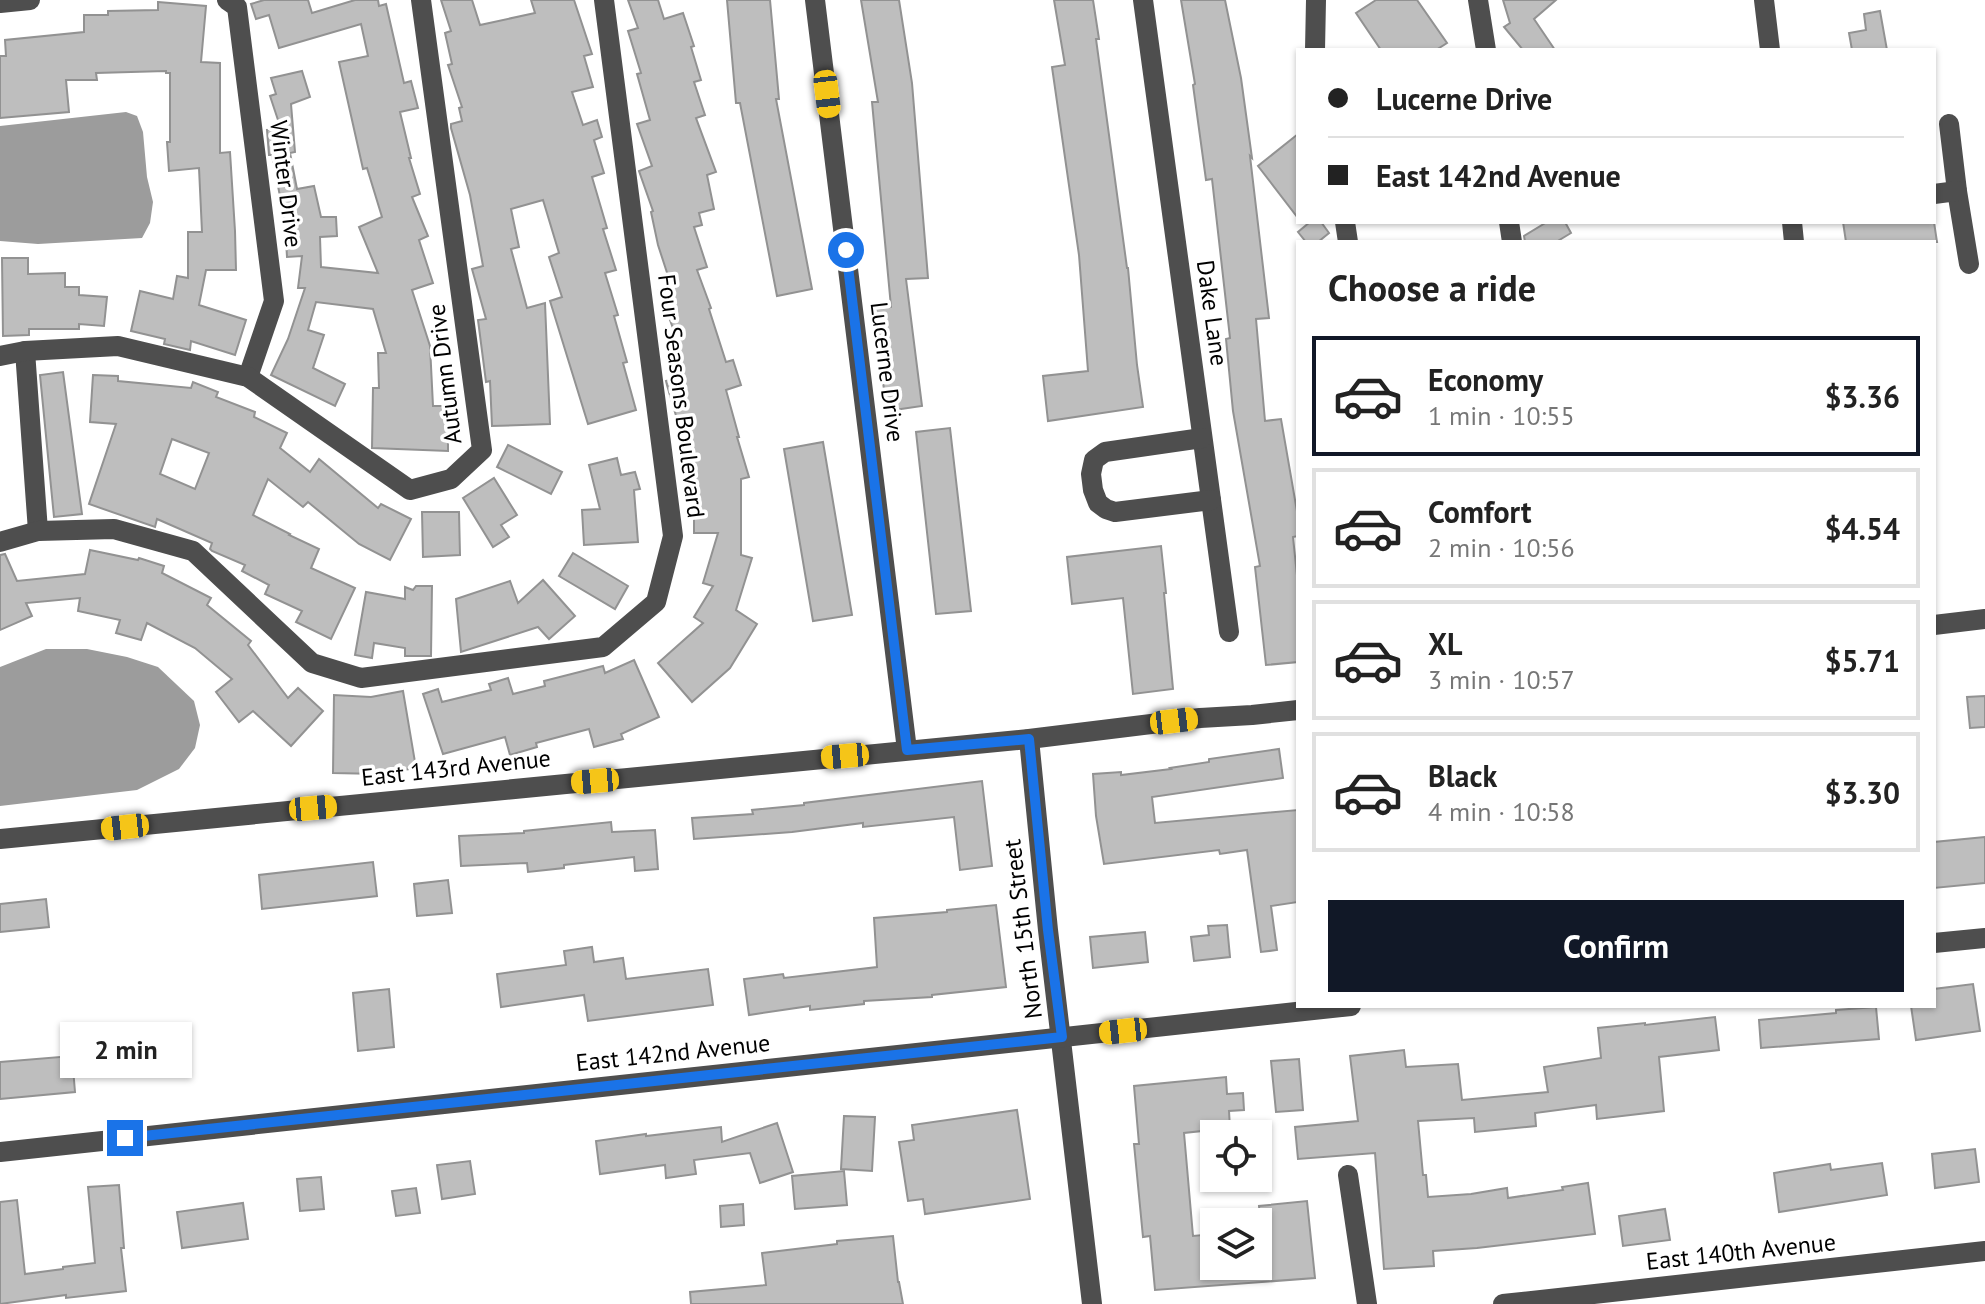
<!DOCTYPE html>
<meta charset="utf-8">
<style>
body{margin:0;font-family:"PT Sans",sans-serif;background:#f6f6f6;color:#222;height:100vh;display:flex;flex-direction:column;font-size:30px;white-space:nowrap}
*{box-sizing:border-box;margin:0}
p{font-size:26px;color:#767676}
.icon{flex:none;width:44px;height:44px;fill:none;stroke:currentColor;stroke-width:2;stroke-linecap:round;stroke-linejoin:round}
.map{position:relative;flex:1;overflow:hidden}
.side{position:absolute;left:1296px;top:240px;width:640px;height:768px;display:flex;flex-direction:column;background:#fff;border-radius:0px;box-shadow:0 2px 6px #0004}
.side>*{flex:none}
.banner{position:absolute;left:1296px;top:48px;width:640px;height:176px;border-radius:0px;box-shadow:0 2px 6px #0004;display:grid;align-content:center;height:176px;padding:0 32px;background:#fff}
.buttons{position:absolute;left:1200px;top:1120px;display:grid;gap:16px}
.buttons a{display:grid;place-items:center;width:72px;height:72px;border-radius:0px;background:#fff;box-shadow:0 2px 6px #0004;font-size:40px}
.end{position:absolute;width:36px;height:36px;margin:-18px;border:10px solid #1a73e8;background:#fff;box-shadow:0 0 0 4px #fff}
.from{border-radius:50%}
.bubble{position:absolute;height:56px;border-radius:0px;background:#fff;box-shadow:0 2px 6px #0004;font-size:26px;font-weight:700;line-height:56px;text-align:center}
.car{position:absolute;width:24px;height:48px;margin:-24px -12px;border-radius:10px;box-shadow:0 0 6px 2px #0007;background:linear-gradient(#f5c518 24%,#345 0 40%,#f5c518 0 76%,#345 0 86%,#f5c518 0)}
.banner b{display:flex;align-items:center;gap:28px;height:76px;font-size:30px}
.banner b+b{border-top:2px solid #e0e0e0}
.banner i{width:20px;height:20px;background:#222}
ul{padding:0;list-style:none}
li{display:flex;align-items:center;gap:24px;height:120px;margin:0 16px 12px;padding:0 16px;border:4px solid #e0e0e0;border-radius:0px}
li div{flex:1}
li b{display:block;font-size:30px}
li em{font-style:normal;font-weight:700}
li.current{border-color:#111827}
li>.icon{width:72px;height:72px;stroke-width:1.5}
h2{padding:0 32px;font-size:36px;line-height:96px}
.action{display:flex;gap:16px;margin-top:auto;padding:16px 32px}
.action a{flex:1;height:92px;border-radius:0px;background:#111827;color:#fff;font-size:32px;font-weight:700;line-height:92px;text-align:center}
.map>svg:first-child{display:block}
.water{fill:#9c9c9c}
.building{fill:#bebebe;stroke:#929292;stroke-width:2;fill-rule:evenodd}
.lines{fill:none;stroke-linecap:round;stroke-linejoin:round}
.minor{stroke:#4e4e4e;stroke-width:20}
.route{stroke:#1a73e8;stroke-width:10}
.labels{text-anchor:middle;stroke-width:7;stroke-linejoin:round;paint-order:stroke}
.street-label{font-size:24px;fill:#000;stroke:#fff}
</style>
<div class="map">
<svg width="1985" height="1304" viewBox="0 0 1985 1304">
<rect width="100%" height="100%" fill="#fff"/>
<g class="water">
<path d="M126,112L137,116L143,132L147,177L153,202L150,223L142,238L38,244L0,241V126Z"/>
<path d="M46,649H87L127,657L158,667L194,701L200,725L195,748L179,769L137,790L0,806V667Z"/>
</g>
<g class="building">
<path d="M264,0H308L312,13L355,0H378L379,6L386,4L404,83L411,81L418,108L400,112L411,158H409L420,194L412,197L428,236L419,240L433,283L412,290L430,346L433,406H448V451L372,448L373,388H379L378,353H386L373,309L316,302L308,330L324,335L313,368L345,384L335,406L271,375L288,339L305,288H298L302,256L287,257L285,222L272,155H269L267,130L281,129L270,96L276,94L271,78L302,71L310,97L291,104L295,152L290,153L297,189L314,186L321,217H336L337,236L320,237L321,267L378,273L359,227L382,217L367,168L363,169L339,62L368,56L361,24L279,48L269,15L256,19L251,4Z"/>
<path d="M441,0H472L480,25L535,13L531,0H574L592,54L584,56L593,87L572,92L583,125L597,120L602,137L594,140L604,173L592,177L607,228L603,229L616,270L605,273L618,315L614,316L627,362L623,363L636,410L588,424L550,301L562,297L549,257L559,253L543,200L511,209L519,247L511,249L527,308L545,303L550,424L492,426L490,381L486,382L478,320L486,319L472,269L483,266L470,195L451,128V124L462,121L459,108L462,107L448,65L452,64L445,33L451,31Z"/>
<path d="M628,0H658L664,19L683,13L694,46L691,47L701,80L694,82L705,115L696,118L716,172L707,175L714,209L699,213L702,225L694,227L707,267L697,270L711,308L709,309L726,362L733,360L741,385L726,390L739,437H737L749,477L741,479V555L752,558L736,610L757,624L730,668L692,702L658,663L703,623L694,617L713,586L703,583L718,533H694V477L688,479L682,462L689,460L667,385L666,381L678,378L664,334L674,331L659,290L671,285L658,245L651,212L653,211L639,171L652,166L637,124L650,120L637,74L641,73L628,31L638,28Z"/>
<path d="M727,0H770L779,99H776L812,289L777,296L740,103H736Z"/>
<path d="M861,0H899L912,83L928,278L906,279L922,406L887,411L873,310L891,307L872,102H878Z"/>
<path d="M1054,0H1093L1099,39H1096L1127,268H1128L1137,365L1143,407L1048,421L1043,376L1088,371L1079,255L1052,67L1065,65Z"/>
<path d="M1181,0H1225L1241,78L1252,158L1250,156L1269,318L1256,319L1265,421L1281,419L1298,517V536L1293,537L1298,585V662L1266,665L1255,567L1260,566L1233,411L1226,339L1230,338L1212,179L1206,180L1193,85L1195,84Z"/>
<path d="M1376,0H1417L1447,43L1436,50H1381L1356,13Z"/>
<path d="M1503,0H1556L1534,19L1555,50H1523L1504,27L1510,23Z"/>
<path d="M158,2L206,6L201,62L220,63V153L230,152L235,231L236,270H206L199,305L246,320L235,355L191,341L190,350L164,344L165,339L131,331L140,291L173,299L177,276L188,278V232H202L199,168L169,171L167,142H170V73H166V71L96,73L97,80H66L69,112L0,118V56H6L5,40L84,32V15H108V11L158,10Z"/>
<path d="M1880,11L1887,50H1852L1849,33L1866,30L1864,14Z"/>
<path d="M1298,134V218L1258,166Z"/>
<path d="M1310,222H1321L1329,233L1318,242H1306L1298,232Z"/>
<path d="M1547,222H1565L1571,233L1556,242H1525L1524,236Z"/>
<path d="M1843,222H1934L1937,242H1846Z"/>
<path d="M2,258H28V274L65,273V287H79V295L107,297L104,326L79,324V329H29V335L3,336Z"/>
<path d="M63,372L82,514L54,517L40,375Z"/>
<path d="M93,375L118,376V381L191,388L193,382L218,392L216,397L255,412L254,417L287,433L280,448L310,472L319,459L378,508L381,504L411,519L390,560L359,544L308,502L303,507L268,479L253,515L290,534L289,535L319,549L311,568L355,588L331,639L296,622L302,611L265,594L269,585L242,571L245,565L212,551L210,549L212,543L157,519L155,527L89,504L116,424L90,422ZM172,439L209,453L195,489L160,474Z"/>
<path d="M950,428L971,611L936,614L916,432Z"/>
<path d="M823,442L852,615L813,621L784,449Z"/>
<path d="M508,445L562,472L551,494L497,467Z"/>
<path d="M617,458L621,475L635,472L640,489L634,490L638,542L584,545L582,510L600,509L589,465Z"/>
<path d="M494,478L517,515L501,525L509,537L493,547L463,498Z"/>
<path d="M422,512H459L460,555L423,557Z"/>
<path d="M1161,546L1166,593H1164L1173,689L1133,694L1123,598L1072,604L1067,557Z"/>
<path d="M90,550L138,560L139,558L164,566L162,573L211,598L207,605L251,641L248,645L288,698L298,688L323,711L291,746L253,711L239,722L216,692L232,679L195,648L147,623L141,640L116,633L120,620L78,611L80,598L26,603L32,616L0,630V555L5,554L17,581L85,574Z"/>
<path d="M573,553L628,586L615,609L559,576Z"/>
<path d="M543,580L575,616L549,639L538,627L461,652L456,599L510,581L518,603Z"/>
<path d="M416,586H432L431,656H405V648L374,643L372,658L355,655L366,592L405,599V587L413,590Z"/>
<path d="M634,660L659,717L621,734L623,739L594,747L589,729L536,743L537,747L510,755L505,737L443,754L423,694L438,689L442,702L491,690L489,684L508,678L513,694L545,686L544,681L603,666L605,673Z"/>
<path d="M403,691L416,768L380,774L333,773L334,695L371,697Z"/>
<path d="M1985,696V727L1970,728L1967,697Z"/>
<path d="M1279,749L1283,778L1152,797L1155,823L1298,810V902L1271,906L1277,950L1261,952L1247,850L1220,854L1219,850L1104,864L1096,816L1093,774L1121,772V775L1171,769L1170,768L1209,762V759Z"/>
<path d="M982,781L992,866L960,870L954,817L863,827V823L792,832L694,839L692,818L753,814L752,810L804,805V803Z"/>
<path d="M611,822L612,832L655,830L658,869L635,871L634,857L564,865V868L528,872L527,863L461,866L459,836L524,833V831Z"/>
<path d="M1985,837V883L1934,888V842Z"/>
<path d="M373,862L377,896L262,909L259,875Z"/>
<path d="M448,880L452,913L417,916L414,884Z"/>
<path d="M46,899L49,927L0,932V904Z"/>
<path d="M996,905L1006,987L932,995V997L864,1001V1004L810,1010V1006L749,1015L744,979L783,974L784,978L877,967L874,918L947,912V910Z"/>
<path d="M1227,925L1230,957L1194,961L1191,937L1209,935L1208,926Z"/>
<path d="M1145,932L1148,962L1093,968L1090,937Z"/>
<path d="M592,947L594,962L623,958L626,979L708,969L713,1005L588,1021L584,995L501,1007L497,974L566,965L564,951Z"/>
<path d="M1973,984L1980,1031L1916,1040L1911,1006H1934V989Z"/>
<path d="M389,989L394,1047L358,1051L353,993Z"/>
<path d="M1876,1007L1879,1039L1761,1048L1759,1020L1836,1013V1010Z"/>
<path d="M1715,1017L1719,1050L1659,1057L1664,1111L1597,1119L1596,1105L1535,1113L1536,1126L1475,1132L1474,1118L1418,1121L1423,1175H1426L1428,1197L1471,1194L1507,1188L1508,1198L1563,1190L1562,1187L1588,1183L1595,1234L1477,1248L1433,1251L1434,1266L1384,1269L1375,1153L1298,1159L1295,1127L1358,1121L1350,1056L1404,1050L1406,1067L1458,1064L1462,1100L1548,1092L1544,1067L1601,1058L1598,1028L1645,1023V1025Z"/>
<path d="M168,1031L169,1051L143,1053L142,1033Z"/>
<path d="M72,1056L75,1092L0,1099V1062Z"/>
<path d="M1299,1059L1303,1110L1276,1112L1271,1061Z"/>
<path d="M1226,1077L1227,1094L1243,1093L1244,1110L1229,1111L1230,1128L1184,1133L1193,1236L1214,1234V1266H1264L1259,1206L1307,1201L1315,1278L1155,1290L1150,1236L1143,1237L1134,1144H1139L1134,1086Z"/>
<path d="M1017,1110L1030,1199L925,1214L923,1199L908,1201L899,1142L914,1140L912,1125Z"/>
<path d="M844,1116L875,1117L872,1171L841,1169Z"/>
<path d="M777,1123L793,1172L760,1183L750,1153L694,1160L696,1174L666,1178L665,1165L600,1174L596,1141L646,1134V1136L721,1127L722,1142Z"/>
<path d="M1975,1149L1979,1182L1935,1188L1932,1154Z"/>
<path d="M470,1161L475,1194L442,1199L437,1165Z"/>
<path d="M1882,1163L1887,1195L1779,1212L1774,1173L1830,1164L1831,1170Z"/>
<path d="M844,1171L847,1205L795,1209L792,1176Z"/>
<path d="M321,1177L324,1209L300,1211L297,1179Z"/>
<path d="M119,1185L124,1248H121L126,1291L66,1298V1295L0,1304V1202L17,1200L25,1274L63,1269V1267L95,1263L88,1187Z"/>
<path d="M416,1188L420,1213L396,1216L392,1191Z"/>
<path d="M243,1203L248,1239L182,1248L177,1212Z"/>
<path d="M743,1204L744,1225L721,1227L720,1206Z"/>
<path d="M1665,1209L1670,1240L1623,1246L1619,1216Z"/>
<path d="M893,1236L898,1282H899L903,1304H691L690,1292L766,1285L762,1253L837,1244V1241Z"/>
</g>
<g class="lines">
<g class="minor">
<path d="M227,0L237,7L274,301L248,377"/>
<path d="M815,0L907,750"/>
<path d="M1143,0L1229,632"/>
<path d="M1478,0L1486,50"/>
<path d="M1764,0L1770,50"/>
<path d="M0,3L30,0"/>
<path d="M1315,50L1316,0"/>
<path d="M1949,124L1957,191L1969,264"/>
<path d="M1934,194L1957,191"/>
<path d="M1345,222L1348,242"/>
<path d="M1509,222L1512,242"/>
<path d="M1792,222L1794,242"/>
<path d="M25,351L38,531"/>
<path d="M0,356L25,351L118,346L248,377L410,490L451,479L482,450L421,0"/>
<path d="M1202,438L1105,452L1094,460L1091,474L1093,490L1098,503L1106,509L1115,512L1211,500"/>
<path d="M0,542L38,531L114,529L193,551L312,663L361,678L603,647L656,602L673,536L604,0"/>
<path d="M1934,625L1985,619"/>
<path d="M1029,739L1048,930L1092,1304"/>
<path d="M0,839L1029,739L1200,718L1252,715L1298,710"/>
<path d="M1934,943L1985,938"/>
<path d="M0,1152L1351,1006"/>
<path d="M1348,1175L1367,1304"/>
<path d="M1503,1304L1985,1251"/>
</g>
</g>
<g class="lines">
<path class="route" d="M125,1138L1062,1037L1048,930L1029,739L907,750L846,250"/>
</g>
<g class="labels">
<g class="street-label">
<text transform="translate(286 184) rotate(83)" y="8">Winter Drive</text>
<text transform="translate(1212 313) rotate(82)" y="8">Dake Lane</text>
<text transform="translate(887 372) rotate(83)" y="8">Lucerne Drive</text>
<text transform="translate(445 374) rotate(-97)" y="8">Autumn Drive</text>
<text transform="translate(681 396) rotate(83)" y="8">Four Seasons Boulevard</text>
<text transform="translate(456 768) rotate(-6)" y="8">East 143rd Avenue</text>
<text transform="translate(1023 929) rotate(-97)" y="8">North 15th Street</text>
<text transform="translate(673 1053) rotate(-6)" y="8">East 142nd Avenue</text>
<text transform="translate(1741 1252) rotate(-6)" y="8">East 140th Avenue</text>
</g>
</g>
</svg>
<div class="buttons">
<a><svg class="icon" aria-label="locate" viewBox="0 0 24 24"><circle cx="12" cy="12" r="6"/><path d="M12 2v4M12 18v4M2 12h4M18 12h4"/></svg></a>
<a><svg class="icon" aria-label="layers" viewBox="0 0 24 24"><path d="M12 4l9 5-9 5-9-5zM3 14l9 5 9-5"/></svg></a>
</div>
<i class="end from" style="left:846px;top:250px"></i>
<i class="end" style="left:125px;top:1138px"></i>
<div class="bubble" style="left:60px;top:1022px;width:132px">2 min</div>
<i class="car" style="left:827px;top:94px;rotate:173deg"></i>
<i class="car" style="left:1174px;top:721px;rotate:83deg"></i>
<i class="car" style="left:845px;top:756px;rotate:265deg"></i>
<i class="car" style="left:595px;top:781px;rotate:265deg"></i>
<i class="car" style="left:313px;top:808px;rotate:85deg"></i>
<i class="car" style="left:125px;top:827px;rotate:264deg"></i>
<i class="car" style="left:1123px;top:1031px;rotate:264deg"></i>
<div class="banner">
<b><i class="from"></i>Lucerne Drive</b>
<b><i></i>East 142nd Avenue</b>
</div>
<section class="side">
<h2>Choose a ride</h2>
<ul>
<li class="current"><svg class="icon" aria-label="car" viewBox="0 0 24 24"><path d="M5 17H2v-5l4-1 3-4h7l3 4 3 1v5h-3M9 17h6M6 11h13"/><circle cx="7" cy="17" r="2"/><circle cx="17" cy="17" r="2"/></svg><div><b>Economy</b><p>1 min · 10:55</p></div><em>$3.36</em></li>
<li><svg class="icon" aria-label="car" viewBox="0 0 24 24"><path d="M5 17H2v-5l4-1 3-4h7l3 4 3 1v5h-3M9 17h6M6 11h13"/><circle cx="7" cy="17" r="2"/><circle cx="17" cy="17" r="2"/></svg><div><b>Comfort</b><p>2 min · 10:56</p></div><em>$4.54</em></li>
<li><svg class="icon" aria-label="car" viewBox="0 0 24 24"><path d="M5 17H2v-5l4-1 3-4h7l3 4 3 1v5h-3M9 17h6M6 11h13"/><circle cx="7" cy="17" r="2"/><circle cx="17" cy="17" r="2"/></svg><div><b>XL</b><p>3 min · 10:57</p></div><em>$5.71</em></li>
<li><svg class="icon" aria-label="car" viewBox="0 0 24 24"><path d="M5 17H2v-5l4-1 3-4h7l3 4 3 1v5h-3M9 17h6M6 11h13"/><circle cx="7" cy="17" r="2"/><circle cx="17" cy="17" r="2"/></svg><div><b>Black</b><p>4 min · 10:58</p></div><em>$3.30</em></li>
</ul>
<div class="action"><a>Confirm</a></div>
</section>
</div>
